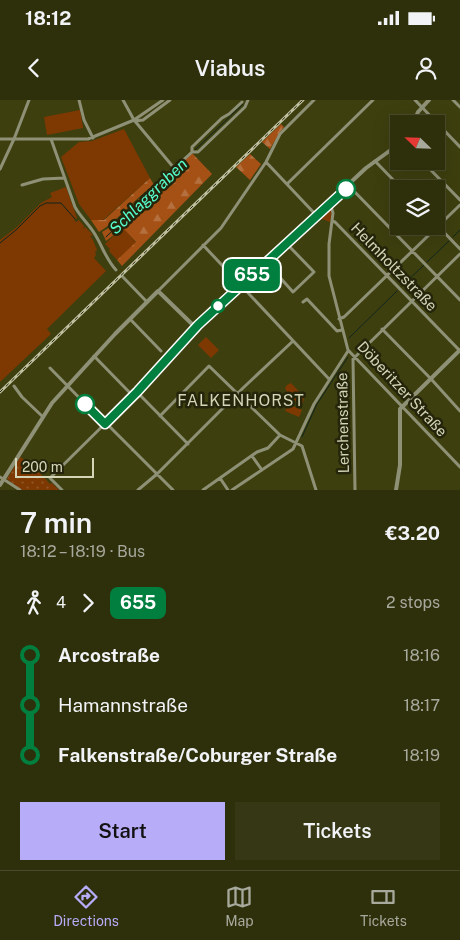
<!DOCTYPE html>
<meta charset="utf-8">
<style>
:root{--surface:#2e2f0b;--page:#363714;--text:#f1f3f6;--muted:#a7a99d;--line:#494a2c;--accent:#b6acf8}
body{margin:0;font-family:"Public Sans",sans-serif;background:var(--page);color:var(--text);height:100vh;display:flex;flex-direction:column;font-size:19px;white-space:nowrap}
*{box-sizing:border-box;margin:0}
p{font-size:16px;color:var(--muted)}
.icon{flex:none;width:28px;height:28px;fill:none;stroke:currentColor;stroke-width:2;stroke-linecap:round;stroke-linejoin:round}
.map{position:relative;height:390px;overflow:hidden}
.side{display:flex;flex-direction:column;background:var(--surface);flex:1}
.side>*{flex:none}
.badge{padding:0 10px;border-radius:8px;font-size:18px;line-height:32px}
.needle{width:32px;rotate:293deg}
.fabs{position:absolute;left:390px;top:15px;display:grid;gap:10px}
.fabs a{display:grid;place-items:center;width:55px;height:55px;border-radius:0px;background:var(--surface);box-shadow:0 5px 20px #0002,0 0 0 1px var(--line);font-size:25px}
.scale{position:absolute;left:15px;bottom:12px;width:79px;box-sizing:border-box;padding-left:5px;border:2px solid #d4d6b7;border-top:0;font-size:14px;line-height:18px;white-space:nowrap;color:#d4d6b7;-webkit-text-stroke:4px #24250b;paint-order:stroke}
.map>.badge{position:absolute;translate:-50% -50%;box-shadow:0 0 0 2px #fff}
.legs{display:flex;align-items:center;gap:8px;height:55px;padding:0 20px;font-size:16px}
.legs p{margin-inline-start:auto}
.headline{display:flex;align-items:center;justify-content:space-between;height:85px;padding:0 20px}
h1{font-size:28px;font-weight:600;line-height:38px}
.primary-button{display:flex;gap:10px;margin-top:auto;padding:10px 20px}
.primary-button a{flex:1;height:58px;border-radius:0px;background:var(--accent);color:#111;font-size:20px;font-weight:600;line-height:58px;text-align:center}
.primary-button a+a{background:var(--page);color:var(--text)}
ul{padding:0 20px;list-style:none}
li{display:flex;align-items:center;gap:18px;height:50px;font-size:19px}
li i{display:grid;place-items:center;width:8px;height:100%;margin:0 6px;background:currentColor}
li i::after{content:'';width:12px;height:12px;margin:-6px;border:4px solid;border-radius:50%;background:var(--surface)}
li p{margin-inline-start:auto}
li:first-child i{background:linear-gradient(#0000 50%,currentColor 0)}
li:last-child i{background:linear-gradient(currentColor 50%,#0000 0)}
.status{display:flex;justify-content:space-between;align-items:center;height:35px;padding:0 25px;background:var(--surface);direction:ltr}
.status svg{height:14px;fill:currentColor}
header{display:flex;justify-content:space-between;align-items:center;height:65px;padding:0 20px;background:var(--surface);font-size:22px;font-weight:600}
.dock{display:flex;justify-content:space-around;align-items:center;height:70px;border-top:1px solid var(--line);background:var(--surface);font-size:14px;color:var(--muted)}
.dock a{display:grid;justify-items:center;gap:2px}
.dock .active{color:var(--accent)}
.map>svg:first-child{display:block}
.green{fill:#7e3902}
.forest{fill:url(#forest-firs)}
.park{fill:url(#park-dots)}
.lines{fill:none;stroke-linecap:round;stroke-linejoin:round}
.stream{stroke:#0f261e;stroke-width:1}
.minor{stroke:#8f9177;stroke-width:3}
.tertiary{stroke:#8f9177;stroke-width:4}
.rail-casing{stroke:#c0c2a1;stroke-width:3}
.rail{stroke:#24250b;stroke-width:1;stroke-dasharray:4;stroke-linecap:butt}
.line-1-casing{stroke:#fff;stroke-width:11}
.line-1{stroke:#007f3e;stroke-width:8}
.stop-1-dot{fill:#fff;stroke:#007f3e;stroke-width:2.5}
.labels{text-anchor:middle;stroke-width:5;stroke-linejoin:round;paint-order:stroke}
.street-label{font-size:15px;fill:#d4d6b7;stroke:#24250b}
.water-label{font-size:16px;font-style:italic;fill:#57ffcf;stroke:#24250b}
.neighbourhood-label{font-size:16px;letter-spacing:1px;fill:#d4d6b7;stroke:#24250b}
</style>
<div class="status"><b>18:12</b><svg viewBox="0 0 49 12"><path d="M0 12V9h3v3zM5 12V6h3v6zM10 12V3h3v9zM15 12V0h3v12zM26 1h20v11H26zM47 4h2v5h-2z"/></svg></div>
<header><svg class="icon" aria-label="back" viewBox="0 0 24 24"><path d="M15 5l-7 7 7 7"/></svg>Viabus<svg class="icon" aria-label="person" viewBox="0 0 24 24"><circle cx="12" cy="8" r="4"/><path d="M4 21q1-7 8-7t8 7"/></svg></header>
<div class="map">
<svg width="460" height="390" viewBox="0 0 460 390">
<defs>
<pattern id="forest-firs" width="22" height="20" patternUnits="userSpaceOnUse" patternTransform="scale(1.25)"><rect width="22" height="20" fill="#a55014"/><path d="M5 1l3.5 6h-7zM16 11l3.5 6h-7z" fill="#b4713f"/></pattern>
<pattern id="park-dots" width="8" height="8" patternUnits="userSpaceOnUse" patternTransform="scale(1.25)"><rect width="8" height="8" fill="#7e3902"/><path d="M2 2h.1M6 6h.1" fill="none" stroke="#8f5525" stroke-width="1.8" stroke-linecap="round"/></pattern>
</defs>
<rect width="100%" height="100%" fill="#3e3f0f"/>
<path class="green" d="M80 10 83 28 47 35 44 17Z
M124 29 150 78 103 120H91L79 104 61 57 79 42 92 41Z
M66 87 77 118 74 120 76 122 79 120 84 126 83 129 85 127 93 135 90 136 93 140 97 150 95 152 96 155 94 158 106 171 47 229 51 234 0 282V140L17 127 41 103 52 97 50 93Z
M328 108 332 111 330 122 317 117Z
M123 127 136 143 117 160 109 151 110 149 105 144Z
M206 237 219 250 211 258 198 245Z
M291 283 304 297 303 303H297L287 292 285 288 287 285Z
M288 304 302 310 299 317 285 311Z"/>
<path class="forest" d="M281 24 284 27 280 32 270 49 262 42Z
M190 53 193 54 212 74 122 166 117 160 136 142 123 128 106 141 102 132 112 126 134 103 156 86Z
M250 54 261 64 250 80 236 67Z
M150 78 154 85C134 99 119 120 99 132L91 120H104Z"/>
<path class="park" d="M20 357 32 365 50 384 52 383 59 390H22L7 379Z"/>
<g class="lines">
<path class="stream" d="M195 50 243 4
M106 137 184 61
M453 137 460 130
M0 143 16 130 40 106 46 103H61L75 119
M427 162 449 141
M402 186 424 165
M349 238 397 191
M302 337 317 304 348 257"/>
<path class="minor" d="M79 0 84 20 93 38
M123 0 134 20 174 68
M415 0 460 47
M453 0 460 7
M135 21 143 20 170 0
M0 39H88L134 20 163 0
M51 39 75 107C81 118 90 125 96 136 103 148 106 159 116 170
M192 52H198L245 7 248 0
M375 61 402 89
M422 61 460 100
M266 62 316 115
M0 69 14 39 29 0
M287 84 373 0
M22 85 43 79 65 78
M155 86 192 52V47L222 18 229 14 242 2
M349 86 460 200
M330 103 333 113 329 144V176L348 250 460 367
M332 121 335 122 460 251
M436 124 460 149
M203 145 329 279
M266 162 293 192 314 172 286 143
M122 176 147 202
M158 191 221 128 266 62 280 34 314 0
M303 202 307 199 337 231 342 230
M130 219 161 251
M339 219 344 217 460 105
M382 229 432 280 460 311
M94 256 133 296
M50 268 105 324
M14 286 22 297 42 316
M137 292 188 344
M160 316 209 266 280 335 302 346 316 390
M106 323 173 390
M252 356 262 370
M0 377 20 390
M220 378 228 390
M62 390 50 378 137 292 195 227
M138 390 157 374 243 288 293 241
M203 390 257 352 268 348 280 335
M232 390 293 349 314 304 348 251
M355 390 353 259 460 154"/>
<path class="tertiary" d="M413 24 418 12 429 0
M0 385 52 303 115 234 158 191 195 227 366 68 399 44
M396 390 400 365V309L460 250"/>
<defs>
<path id="rail" d="M0 292 303 0"/>
</defs>
<use href="#rail" class="rail-casing"/>
<use href="#rail" class="rail"/>
</g>
<g class="lines">
<defs>
<path id="line-1" d="M85 304 105 324 137 292 198 225 346 89"/>
</defs>
<use href="#line-1" class="line-1-casing"/>
<use href="#line-1" class="line-1"/>
</g>
<g class="stop-1-dot">
<circle cx="346" cy="89" r="9"/>
<circle cx="218" cy="206" r="6"/>
<circle cx="85" cy="304" r="9"/>
</g>
<g class="labels">
<g class="street-label">
<text transform="translate(394 167) rotate(46)" y="5">Helmholtzstraße</text>
<text transform="translate(402 289) rotate(47)" y="5">Döberitzer Straße</text>
<text transform="translate(343 323) rotate(-91)" y="5">Lerchenstraße</text>
</g>
<g class="water-label">
<text transform="translate(148 96) rotate(-44)" y="6">Schlaggraben</text>
</g>
<g class="neighbourhood-label">
<text x="241" y="306">FALKENHORST</text>
</g>
</g>
</svg>
<div class="fabs">
<a><svg class="needle" viewBox="-14 -14 28 28"><path d="M0-13l5 13h-10z" fill="#e53935"/><path d="M0 13l5-13h-10z" fill="#a7a99d"/></svg></a>
<a><svg class="icon" aria-label="layers" viewBox="0 0 24 24"><path d="M12 4l9 5-9 5-9-5zM3 14l9 5 9-5"/></svg></a>
</div>
<div class="scale">200 m</div>
<b class="badge" style="left:252px;top:175px;background:#007f3e;color:#fff">655</b>
</div>
<section class="side">
<div class="headline"><div><h1>7 min</h1><p>18:12 – 18:19 · Bus</p></div><b>€3.20</b></div>
<div class="legs"><svg class="icon" aria-label="walk" viewBox="0 0 24 24"><circle cx="13" cy="4" r="2"/><path d="M13 8l-2 6 4 7M11 14l-3 7M7 12l3-4h3l4 4"/></svg>4<svg class="icon" aria-label="forward" viewBox="0 0 24 24"><path d="M9 5l7 7-7 7"/></svg><b class="badge" style="background:#007f3e;color:#fff">655</b><p>2 stops</p></div>
<ul>
<li><i style="color:#007f3e"></i><b>Arcostraße</b><p>18:16</p></li>
<li><i style="color:#007f3e"></i><span>Hamannstraße</span><p>18:17</p></li>
<li><i style="color:#007f3e"></i><b>Falkenstraße/Coburger Straße</b><p>18:19</p></li>
</ul>
<div class="primary-button"><a>Start</a><a>Tickets</a></div>
</section>
<nav class="dock">
<a class="active"><svg class="icon" aria-label="directions" viewBox="0 0 24 24"><path d="M12 3l9 9-9 9-9-9zM9 14v-3h6M13 9l2 2-2 2"/></svg>Directions</a>
<a><svg class="icon" aria-label="map" viewBox="0 0 24 24"><path d="M3 6l6-2 6 2 6-2v14l-6 2-6-2-6 2zM9 4v14M15 6v14"/></svg>Map</a>
<a><svg class="icon" aria-label="tickets" viewBox="0 0 24 24"><path d="M3 7h18v10H3zM15 7v10"/></svg>Tickets</a>
</nav>
